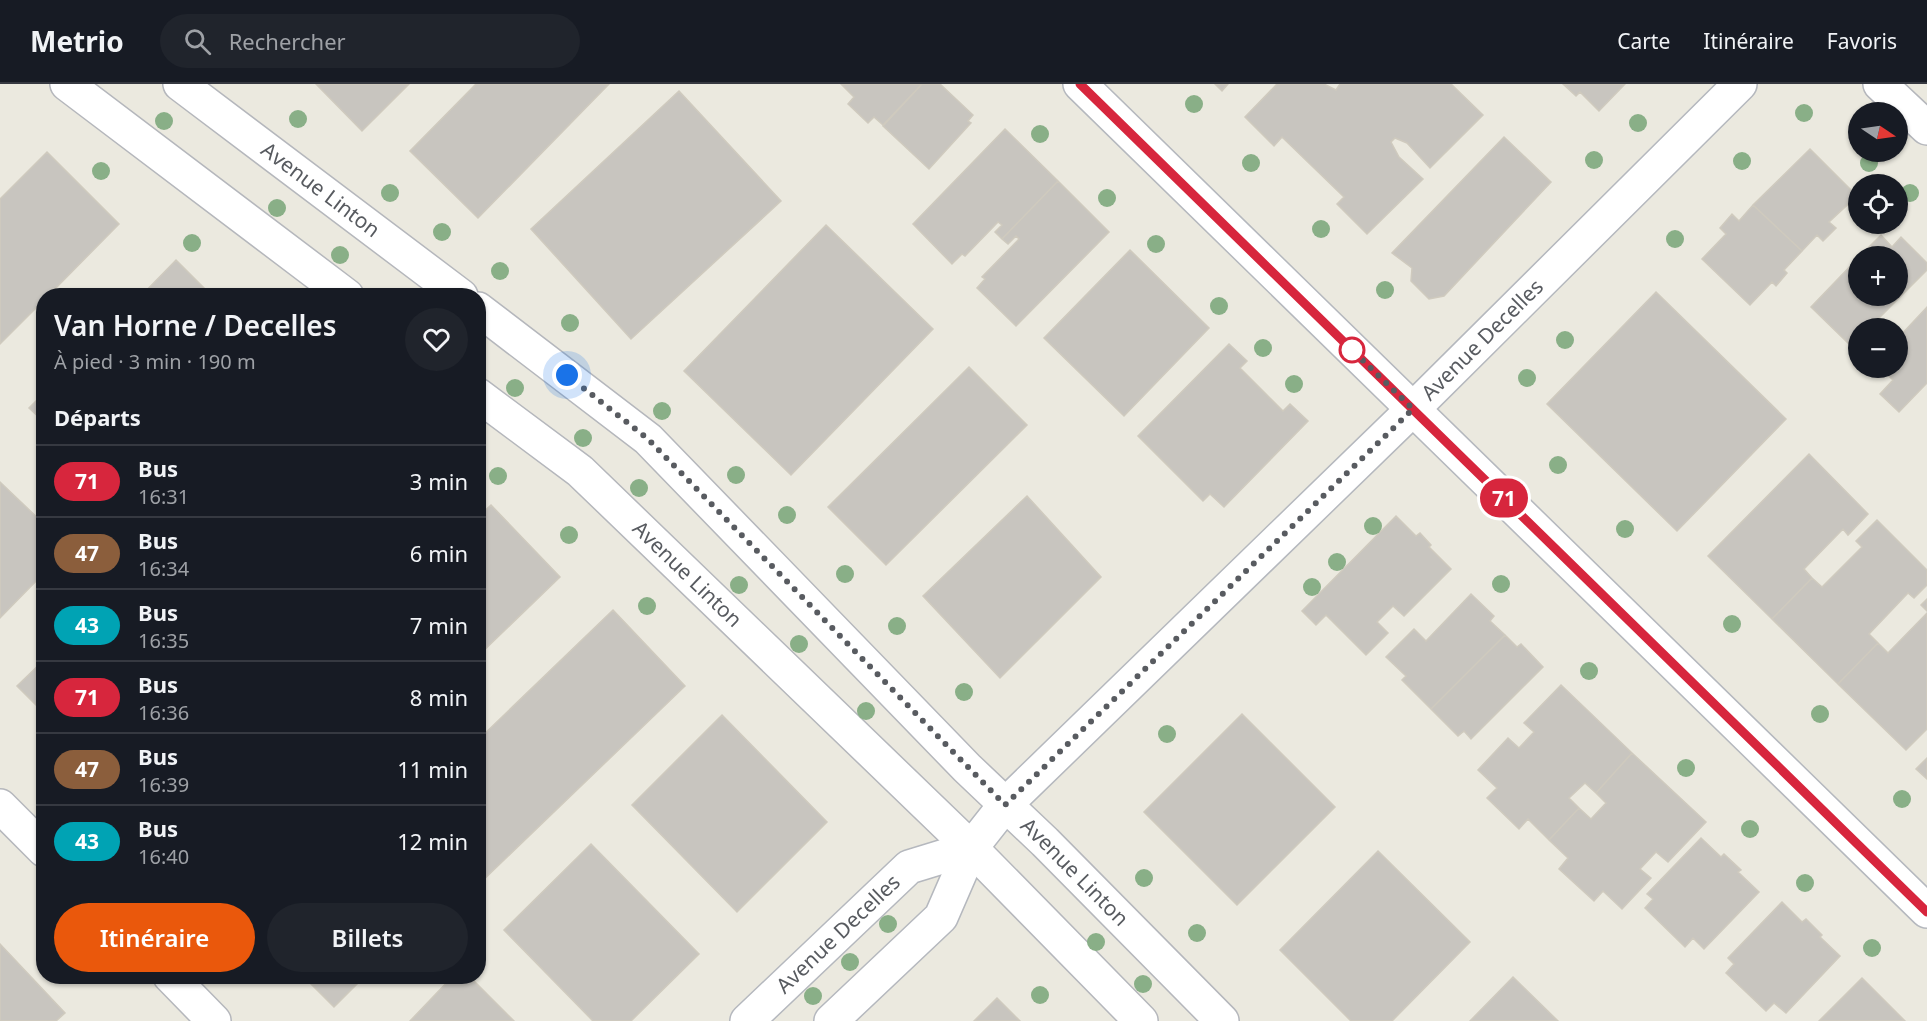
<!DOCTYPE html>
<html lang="fr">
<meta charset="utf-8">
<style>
:root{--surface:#171b24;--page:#20242c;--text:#f1f3f6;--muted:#9ea1a6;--line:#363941;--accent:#ea580c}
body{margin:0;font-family:"Noto Sans",sans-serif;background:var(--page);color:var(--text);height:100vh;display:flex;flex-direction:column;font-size:22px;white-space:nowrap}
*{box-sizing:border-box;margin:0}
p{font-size:20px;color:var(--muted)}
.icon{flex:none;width:33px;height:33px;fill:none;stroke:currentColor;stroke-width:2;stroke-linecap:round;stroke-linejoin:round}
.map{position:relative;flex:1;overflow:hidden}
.sheet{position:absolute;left:36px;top:204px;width:450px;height:696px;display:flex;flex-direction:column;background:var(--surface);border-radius:24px;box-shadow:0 2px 4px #0004}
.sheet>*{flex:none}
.badge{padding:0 12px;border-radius:20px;font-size:21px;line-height:39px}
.needle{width:39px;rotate:103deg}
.buttons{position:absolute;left:1848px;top:18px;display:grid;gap:12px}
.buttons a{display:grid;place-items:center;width:60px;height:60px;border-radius:50%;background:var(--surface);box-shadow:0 2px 4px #0004;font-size:30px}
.you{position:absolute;width:30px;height:30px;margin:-15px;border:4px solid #fff;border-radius:50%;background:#1a73e8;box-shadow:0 0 0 9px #1a73e833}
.map>.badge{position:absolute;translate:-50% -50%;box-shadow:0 0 0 3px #fff}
h2{padding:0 18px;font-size:22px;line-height:54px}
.round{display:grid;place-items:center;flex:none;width:63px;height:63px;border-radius:32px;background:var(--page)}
.summary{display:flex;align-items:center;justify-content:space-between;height:102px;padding:0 18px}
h1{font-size:28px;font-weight:600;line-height:45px}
.primary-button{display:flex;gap:12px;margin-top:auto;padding:12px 18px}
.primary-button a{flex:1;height:69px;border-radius:36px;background:var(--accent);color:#fff;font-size:24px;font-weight:600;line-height:69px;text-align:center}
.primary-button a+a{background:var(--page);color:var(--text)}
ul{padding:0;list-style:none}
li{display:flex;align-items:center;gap:18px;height:72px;padding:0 18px;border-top:2px solid var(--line)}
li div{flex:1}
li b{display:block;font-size:22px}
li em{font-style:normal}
li .badge{min-width:66px;font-weight:700;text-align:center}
header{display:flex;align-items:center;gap:36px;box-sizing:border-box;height:84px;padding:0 30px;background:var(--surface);border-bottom:2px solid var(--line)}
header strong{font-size:28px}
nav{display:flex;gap:33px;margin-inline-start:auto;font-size:21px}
.search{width:420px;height:54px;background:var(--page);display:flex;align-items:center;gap:15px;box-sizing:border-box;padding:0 21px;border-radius:33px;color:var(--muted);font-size:22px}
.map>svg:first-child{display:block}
.building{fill:#c8c5bf;stroke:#cfcabe;stroke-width:1.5}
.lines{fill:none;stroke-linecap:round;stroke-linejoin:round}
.street-casing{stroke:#b5b7bc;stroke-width:36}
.secondary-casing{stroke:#b5b8be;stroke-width:36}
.street{stroke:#fff;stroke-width:33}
.secondary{stroke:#fff;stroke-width:33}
.tree{fill:#89af87}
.line-casing{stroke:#fff;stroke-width:14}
.line{stroke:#d7263d;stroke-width:9}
.walk{stroke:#585b60;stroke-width:6;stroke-dasharray:0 10.8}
.stop-dot{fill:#fff;stroke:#d7263d;stroke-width:3}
.labels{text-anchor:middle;stroke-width:5;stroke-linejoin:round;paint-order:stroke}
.street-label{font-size:21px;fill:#585b60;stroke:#fff}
</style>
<header>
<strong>Metrio</strong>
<div class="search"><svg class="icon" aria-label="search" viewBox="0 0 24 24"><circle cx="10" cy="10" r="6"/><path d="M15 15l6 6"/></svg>Rechercher</div>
<nav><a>Carte</a><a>Itinéraire</a><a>Favoris</a></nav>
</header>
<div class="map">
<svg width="1927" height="937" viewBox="0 0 1927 937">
<rect width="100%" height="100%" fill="#ebe9df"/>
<path class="building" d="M316 0H409L362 47Z
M476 0H609L478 134 410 67Z
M841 0H922L883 41 874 33 868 39 848 20 854 13Z
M922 0H940L973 31 968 37 971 39 929 85 883 42Z
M1215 0H1228L1222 7Z
M1277 0H1324L1336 6 1340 0H1451L1483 31 1430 84 1407 59 1395 54 1391 58 1399 73 1423 95 1367 150 1337 120 1344 113 1282 53 1274 62 1245 33Z
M1563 0H1625L1599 27 1580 8 1576 12Z
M679 7 781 117 631 255 531 145Z
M1005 45 1058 97 1002 155 995 148 1002 141 998 138 965 172 962 170 952 180 913 140Z
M1504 53 1551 98 1444 212 1429 215 1411 197 1412 184 1392 169Z
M1810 65 1857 112 1829 138 1836 144 1823 157 1817 151 1802 167 1753 121Z
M47 68 119 140 48 212H44V216L0 260V115Z
M1058 97 1109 148 1016 242 977 204 985 195 982 193 1019 155 1016 152 1008 160 1002 155Z
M1753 121 1802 167 1784 186 1787 189 1776 202 1772 198 1750 221 1702 175 1726 150 1720 144 1732 130 1739 137Z
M826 141 933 245 791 391 684 287Z
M1881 151 1892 163 1901 153 1927 179V186L1869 244H1858V255L1851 262 1811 223 1858 174V212H1898V172H1860Z
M1130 166 1209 244 1124 332 1044 254Z
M176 176 212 212H141Z
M1656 208 1786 335 1677 447 1547 320Z
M1927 223V299L1899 328 1880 310 1893 296 1880 284H1898V254Z
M1229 260 1247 277 1240 284 1283 327 1290 320 1308 337 1224 423 1210 410 1203 417 1138 352Z
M969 283 1027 341 886 481 828 423Z
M44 309V338L29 324Z
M1809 370 1868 430 1848 451 1843 445 1804 485 1812 494 1772 535 1708 472Z
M0 398 44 440V489L0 534Z
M1027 412 1101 493 1000 594 923 512Z
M491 421 560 493 478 572V433Z
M1396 432 1416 452 1420 449 1431 461 1429 463 1451 485 1404 532 1393 522 1377 538 1388 549 1366 571 1326 531 1316 541 1302 527Z
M1877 436 1927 486V501L1914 514 1908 509 1869 550 1878 559 1838 600 1772 535 1812 494 1822 503 1862 463 1856 457Z
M1471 510 1494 532 1490 537 1505 551 1431 625 1402 596 1406 592 1386 573 1414 545 1426 557Z
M1927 515V527L1921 521Z
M613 526 685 602 478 801V656Z
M1927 529V645L1906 666 1838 600 1878 559 1888 569Z
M1505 551 1517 563 1521 560 1543 583 1471 655 1464 647 1458 652 1431 625Z
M44 576V629L17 602Z
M1561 601 1632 669 1596 709 1585 699 1569 714 1579 724 1549 756 1528 735 1519 745 1487 714 1497 704 1478 686 1508 654 1519 664 1534 648 1524 639Z
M1242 630 1335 723 1237 821 1144 728Z
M722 631 827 738 737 828 632 721Z
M1632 669 1706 738 1668 778 1656 768 1640 785 1651 794 1622 825 1603 807 1594 817 1559 785 1568 774 1549 756 1579 724 1591 735 1606 719 1596 709Z
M1927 674V695L1916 685Z
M1701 754 1721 773 1724 770 1741 786 1738 788 1759 808 1704 865 1693 854 1685 863 1645 824 1653 815 1647 810Z
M591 760 699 870 631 937H593L504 846Z
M1378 767 1470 858 1392 937H1351L1280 866Z
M1782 818 1802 838 1806 835 1822 851 1820 853 1840 872 1786 929 1774 919 1766 927 1726 889 1734 880 1728 874Z
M0 860 65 929 56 937H0Z
M303 892H365L334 923Z
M453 892H469L514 937H410Z
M1513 893 1558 937H1470Z
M1862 894 1905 937H1819Z
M997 914 1020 937H974Z"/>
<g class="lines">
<defs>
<g id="street">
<path d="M67 0 347 212"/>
<path id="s1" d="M180 0 461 212"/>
<path d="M1880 0 1927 44"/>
<path id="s2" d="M478 225 648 355 967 684 1045 758 1222 937"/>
<path id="s3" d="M478 311 580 387 971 764 1141 937"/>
<path d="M0 722 44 766"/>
<path d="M170 892 214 937"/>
</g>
<g id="secondary">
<path d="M1080 0 1927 827"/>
<path id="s4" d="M747 937 909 783 971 764"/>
<path id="s5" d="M831 937 941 833 971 764 1005 721 1413 325 1740 0"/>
</g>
</defs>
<use href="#street" class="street-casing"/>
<use href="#secondary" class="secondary-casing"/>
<use href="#street" class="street"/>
<use href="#secondary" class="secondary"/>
</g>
<g class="tree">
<circle cx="1194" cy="20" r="9"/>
<circle cx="1804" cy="29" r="9"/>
<circle cx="298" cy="35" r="9"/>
<circle cx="164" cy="37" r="9"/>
<circle cx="1638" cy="39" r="9"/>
<circle cx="1040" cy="50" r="9"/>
<circle cx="1594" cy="76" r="9"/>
<circle cx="1742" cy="77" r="9"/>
<circle cx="1251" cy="79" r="9"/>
<circle cx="1869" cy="79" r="9"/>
<circle cx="101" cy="87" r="9"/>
<circle cx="390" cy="109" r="9"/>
<circle cx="1910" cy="109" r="9"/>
<circle cx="1107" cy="114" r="9"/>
<circle cx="277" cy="124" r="9"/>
<circle cx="1321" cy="145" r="9"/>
<circle cx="442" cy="148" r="9"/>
<circle cx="1675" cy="155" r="9"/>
<circle cx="192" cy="159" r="9"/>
<circle cx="1156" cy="160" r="9"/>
<circle cx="340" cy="171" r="9"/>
<circle cx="500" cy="187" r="9"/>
<circle cx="1385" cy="206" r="9"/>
<circle cx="1219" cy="222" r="9"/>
<circle cx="570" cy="239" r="9"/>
<circle cx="1565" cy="256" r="9"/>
<circle cx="1263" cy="264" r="9"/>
<circle cx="1527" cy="294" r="9"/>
<circle cx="1294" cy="300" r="9"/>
<circle cx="515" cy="304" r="9"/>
<circle cx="662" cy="327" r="9"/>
<circle cx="583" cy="354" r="9"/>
<circle cx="1558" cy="381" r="9"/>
<circle cx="736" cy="391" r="9"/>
<circle cx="498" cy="392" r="9"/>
<circle cx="639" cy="404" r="9"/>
<circle cx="787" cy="431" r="9"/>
<circle cx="1373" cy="442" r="9"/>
<circle cx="1625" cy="445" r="9"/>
<circle cx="569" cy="451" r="9"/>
<circle cx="1337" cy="478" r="9"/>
<circle cx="845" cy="490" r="9"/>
<circle cx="1501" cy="500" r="9"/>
<circle cx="739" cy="501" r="9"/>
<circle cx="1312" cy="503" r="9"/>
<circle cx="647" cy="522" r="9"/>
<circle cx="1732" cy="540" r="9"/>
<circle cx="897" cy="542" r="9"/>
<circle cx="799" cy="560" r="9"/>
<circle cx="1589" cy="587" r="9"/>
<circle cx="964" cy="608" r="9"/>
<circle cx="866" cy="627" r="9"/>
<circle cx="1820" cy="630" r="9"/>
<circle cx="1167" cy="650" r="9"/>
<circle cx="1686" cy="684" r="9"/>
<circle cx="1902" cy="715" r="9"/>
<circle cx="1750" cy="745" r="9"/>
<circle cx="1144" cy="794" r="9"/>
<circle cx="1805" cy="799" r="9"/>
<circle cx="888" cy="840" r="9"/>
<circle cx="1197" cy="849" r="9"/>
<circle cx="1096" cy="858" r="9"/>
<circle cx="1872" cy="864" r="9"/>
<circle cx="850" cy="878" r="9"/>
<circle cx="1143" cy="900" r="9"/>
<circle cx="1040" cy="911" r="9"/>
<circle cx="813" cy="912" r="9"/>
</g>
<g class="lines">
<defs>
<path id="line" d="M1080 0 1927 828"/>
</defs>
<use href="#line" class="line-casing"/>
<use href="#line" class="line"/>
<path class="walk" d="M567 291 648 355 1005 721 1413 325 1352 266"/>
</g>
<circle class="stop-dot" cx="1352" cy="266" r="12"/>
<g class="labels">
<g class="street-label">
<text dy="7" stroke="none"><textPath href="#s1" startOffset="176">Avenue Linton</textPath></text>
<text dy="7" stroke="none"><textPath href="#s5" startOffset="948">Avenue Decelles</textPath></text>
<text dy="7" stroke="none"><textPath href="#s3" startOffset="276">Avenue Linton</textPath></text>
<text dy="7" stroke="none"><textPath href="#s2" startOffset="822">Avenue Linton</textPath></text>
<text dy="7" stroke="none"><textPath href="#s4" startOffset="126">Avenue Decelles</textPath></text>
</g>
</g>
</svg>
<div class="buttons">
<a><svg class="needle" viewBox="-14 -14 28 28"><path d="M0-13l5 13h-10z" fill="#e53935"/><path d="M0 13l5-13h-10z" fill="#9ea1a6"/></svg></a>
<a><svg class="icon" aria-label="locate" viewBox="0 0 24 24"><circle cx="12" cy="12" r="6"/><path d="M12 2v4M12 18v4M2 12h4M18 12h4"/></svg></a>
<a>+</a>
<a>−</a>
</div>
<div class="you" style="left:567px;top:291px"></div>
<b class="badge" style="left:1504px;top:414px;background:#d7263d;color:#fff">71</b>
<section class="sheet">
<div class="summary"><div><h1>Van Horne / Decelles</h1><p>À pied · 3 min · 190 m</p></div><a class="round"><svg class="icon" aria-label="heart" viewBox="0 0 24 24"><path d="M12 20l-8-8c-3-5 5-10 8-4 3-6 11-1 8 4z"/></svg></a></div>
<h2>Départs</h2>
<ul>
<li><span class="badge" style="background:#d7263d;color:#fff">71</span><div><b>Bus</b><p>16:31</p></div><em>3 min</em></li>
<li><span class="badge" style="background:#8b5e3c;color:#fff">47</span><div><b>Bus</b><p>16:34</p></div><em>6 min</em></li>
<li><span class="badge" style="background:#00a3b4;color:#fff">43</span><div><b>Bus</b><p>16:35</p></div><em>7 min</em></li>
<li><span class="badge" style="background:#d7263d;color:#fff">71</span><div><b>Bus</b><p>16:36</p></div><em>8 min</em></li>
<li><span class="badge" style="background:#8b5e3c;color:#fff">47</span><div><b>Bus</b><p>16:39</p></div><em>11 min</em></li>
<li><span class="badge" style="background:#00a3b4;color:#fff">43</span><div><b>Bus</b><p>16:40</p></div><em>12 min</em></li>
</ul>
<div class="primary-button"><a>Itinéraire</a><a>Billets</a></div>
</section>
</div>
